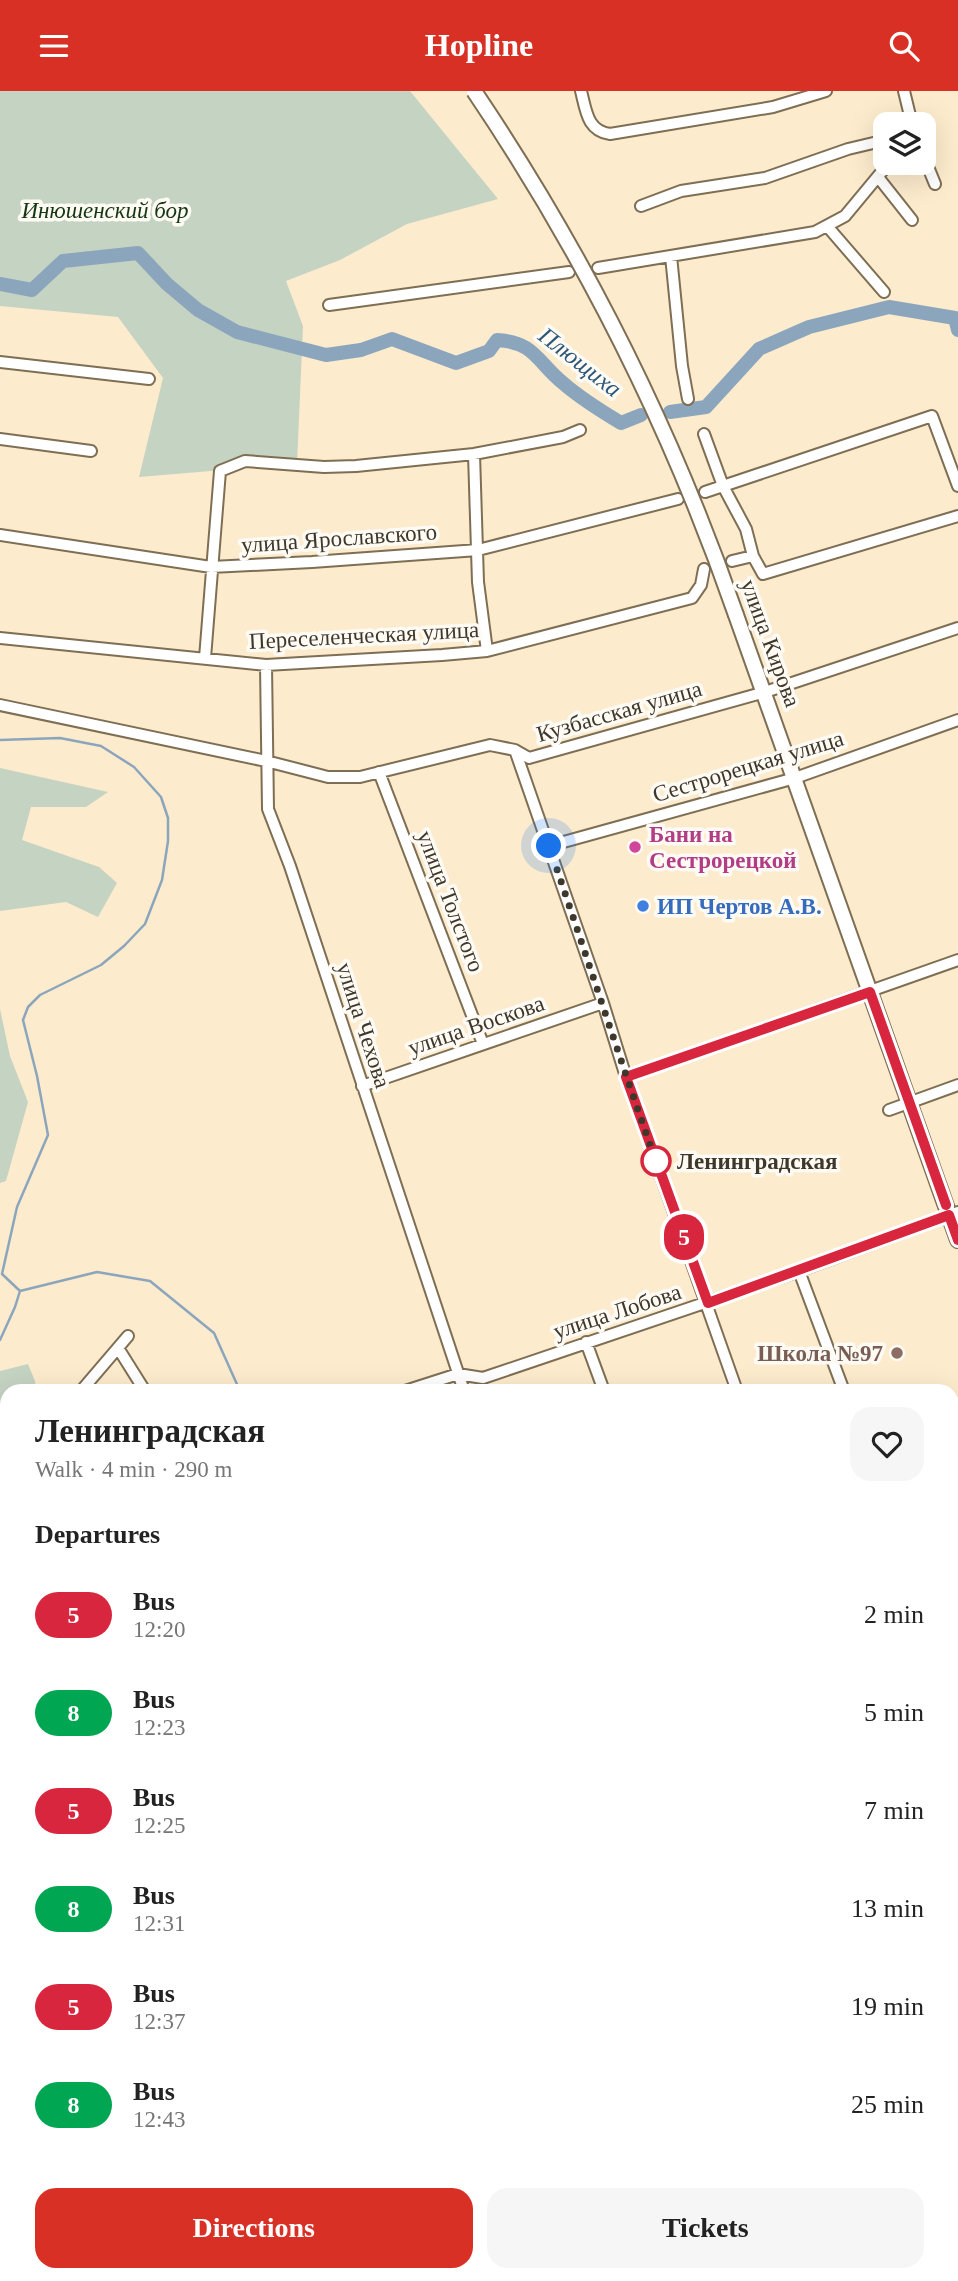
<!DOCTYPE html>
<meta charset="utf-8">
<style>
:root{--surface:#fff;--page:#f6f6f6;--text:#222;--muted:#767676;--accent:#d93025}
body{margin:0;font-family:Georgia,serif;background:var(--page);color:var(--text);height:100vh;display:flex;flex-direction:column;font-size:26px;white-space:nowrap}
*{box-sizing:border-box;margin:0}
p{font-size:23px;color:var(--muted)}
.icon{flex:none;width:38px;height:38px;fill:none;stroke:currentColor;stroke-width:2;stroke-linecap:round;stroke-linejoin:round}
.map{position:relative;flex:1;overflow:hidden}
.sheet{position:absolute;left:0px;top:1293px;width:959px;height:898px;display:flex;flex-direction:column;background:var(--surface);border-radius:21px 21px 0 0;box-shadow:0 7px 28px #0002}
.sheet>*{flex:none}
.badge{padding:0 14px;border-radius:23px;font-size:24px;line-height:46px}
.fabs{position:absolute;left:873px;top:21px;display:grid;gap:14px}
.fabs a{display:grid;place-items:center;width:63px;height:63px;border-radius:14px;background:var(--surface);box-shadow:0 7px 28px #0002;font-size:35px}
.you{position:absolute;width:35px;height:35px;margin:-18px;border:5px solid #fff;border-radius:50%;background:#1a73e8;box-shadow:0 0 0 10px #1a73e833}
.map>.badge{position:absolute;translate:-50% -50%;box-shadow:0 0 0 4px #fff}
h2{padding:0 35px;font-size:26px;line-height:63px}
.round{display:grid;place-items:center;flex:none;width:74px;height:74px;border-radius:21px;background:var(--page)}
.headline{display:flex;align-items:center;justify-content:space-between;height:119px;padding:0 35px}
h1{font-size:33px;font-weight:700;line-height:52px}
.primary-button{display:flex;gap:14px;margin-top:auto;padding:14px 35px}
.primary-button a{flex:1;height:80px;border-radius:21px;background:var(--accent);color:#fff;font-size:28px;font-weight:700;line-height:80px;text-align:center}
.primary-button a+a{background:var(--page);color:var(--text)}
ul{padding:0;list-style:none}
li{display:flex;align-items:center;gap:21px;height:98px;padding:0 35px}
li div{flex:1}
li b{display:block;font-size:26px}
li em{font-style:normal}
li .badge{min-width:77px;font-weight:700;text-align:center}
header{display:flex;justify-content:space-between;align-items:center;height:91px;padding:0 35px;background:var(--accent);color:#fff;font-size:32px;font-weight:700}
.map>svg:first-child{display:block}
.green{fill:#c5d3c3}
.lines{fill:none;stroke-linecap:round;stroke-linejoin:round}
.stream{stroke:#8ba6bc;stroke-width:2.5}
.river{stroke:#8ba6bc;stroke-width:14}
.minor-casing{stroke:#7e6e53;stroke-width:14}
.major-casing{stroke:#7e6e53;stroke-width:18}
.minor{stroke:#fff;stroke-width:10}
.major{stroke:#fff;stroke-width:14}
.major-bridge-casing{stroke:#7e6e53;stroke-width:18;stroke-linecap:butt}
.major-bridge{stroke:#fff;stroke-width:14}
.line-casing{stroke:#fff;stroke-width:16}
.line{stroke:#d7263d;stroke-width:10}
.walk{stroke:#3e372b;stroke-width:7;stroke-dasharray:0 12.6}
.hotel-dot{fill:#d1479c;stroke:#fefaf4;stroke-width:2.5}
.shop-dot{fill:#3f7fe0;stroke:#fefaf4;stroke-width:2.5}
.stop-dot{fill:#fff;stroke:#d7263d;stroke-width:3.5}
.education-dot{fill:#8d6e63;stroke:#fefaf4;stroke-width:2.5}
.labels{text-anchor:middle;stroke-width:7;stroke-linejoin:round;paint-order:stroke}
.park-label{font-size:23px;font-style:italic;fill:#153813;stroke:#fefaf4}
.street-label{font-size:23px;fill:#3e372b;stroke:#fefaf4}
.hotel-label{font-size:23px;font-weight:bold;fill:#b23c85;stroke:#fefaf4;text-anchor:start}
.shop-label{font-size:23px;font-weight:bold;fill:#366cbe;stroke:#fefaf4;text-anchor:start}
.stop-label{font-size:23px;font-weight:bold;fill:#3e372b;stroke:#fefaf4;text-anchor:start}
.education-label{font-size:23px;font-weight:bold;fill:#785e54;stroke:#fefaf4;text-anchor:end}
.water-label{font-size:24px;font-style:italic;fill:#2c587a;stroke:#fefaf4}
</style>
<header><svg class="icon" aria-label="menu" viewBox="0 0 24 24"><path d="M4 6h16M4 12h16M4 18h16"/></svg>Hopline<svg class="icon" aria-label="search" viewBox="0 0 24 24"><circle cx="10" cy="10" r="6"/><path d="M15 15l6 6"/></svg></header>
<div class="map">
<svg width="958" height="2190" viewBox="0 0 958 2190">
<rect width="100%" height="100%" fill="#fdebcd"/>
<path class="green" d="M0 0H410L498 108 407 133 340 169 286 190 303 235 297 373 139 386 163 287 118 226 0 215Z
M0 677 108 701 86 716H31L22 749 99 776 117 792 98 826 66 811 0 820Z
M0 918 10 965 28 1011 6 1090 0 1092Z
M28 1273 35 1290 36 1300H7V1331H0V1280Z
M0 1946H7V2111L0 2109Z"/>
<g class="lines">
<path class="stream" d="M0 649 60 647 101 655 134 676 161 706 168 727V750L162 789 145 833 124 855 101 874 40 904 28 916 23 929 37 985 48 1044 17 1116 2 1183 20 1200 15 1216 0 1249
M20 1200 97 1181 150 1190 214 1242 240 1300"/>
<path class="river" d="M0 193 32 199 63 170 138 162 167 193 198 219 237 241 326 264 361 259 392 248 456 272 489 260 497 249C535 251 537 271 563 292 580 307 601 320 621 332L641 324
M670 321 706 316 759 258 809 236 889 216 955 227 958 239"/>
<defs>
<path id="minor" d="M581 0C586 19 587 40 610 43L773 16 826 0
M904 0 912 33
M924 66 935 93
M878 86 912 129
M641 115 681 100 765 87 848 58 886 49
M827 135 884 201
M671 165 682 275 688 308
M598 177 815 141 845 125 889 72
M329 214 569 181
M0 271 149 288
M704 343 723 395 746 438 753 465
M0 348 91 360
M474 363 478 491 487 560
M705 401 932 325 958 395
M0 444 211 476 312 471 478 459 678 408
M732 470 753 465 763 483 958 425
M0 547 266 574 442 564 487 560 692 507 701 494 704 478
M205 567 220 380 245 370 324 376 356 375 474 363 563 346 580 339
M266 574 268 718 290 775 464 1300
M0 614 266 670 328 686H360L490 654 515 659 529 667 765 601 958 537
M515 659 603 912 626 986 737 1300
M379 681 483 953
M549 755 795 687 958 629
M626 986 958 869
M362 995 603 912
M889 1019 958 994
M799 1180 844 1300
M586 1251 604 1300
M118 1257 145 1300
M81 1300 128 1245
M405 1300 458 1283 483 1287 799 1180 958 1121
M0 1369 7 1365
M0 1384 7 1394
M0 1535 7 1546
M0 1628 7 1635
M0 1741 7 1739
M952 1749 958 1748
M0 1828 7 1825
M0 1837 7 1854
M952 1915 958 1932
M952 2075 958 2073
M50 2184 52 2190
M132 2184 133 2190
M270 2184 271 2190
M507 2184 509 2190
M640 2184 642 2190
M764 2184 765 2190
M896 2184 898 2190
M592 2190 611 2184"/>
<path id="major" d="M736 524 958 1149"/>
</defs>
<use href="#minor" class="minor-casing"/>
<use href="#major" class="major-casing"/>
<use href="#minor" class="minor"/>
<use href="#major" class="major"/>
<defs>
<path id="major-bridge" d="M474 0C584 163 672 339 736 524"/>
</defs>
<use href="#major-bridge" class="major-bridge-casing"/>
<use href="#major-bridge" class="major-bridge"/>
</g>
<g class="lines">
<defs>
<path id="line" d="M946 1114 870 901 626 986 708 1212 949 1124 958 1149"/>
</defs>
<use href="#line" class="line-casing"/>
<use href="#line" class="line"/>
<path class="walk" d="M549 755C586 863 621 972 659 1079L656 1070"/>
</g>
<circle class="hotel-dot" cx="635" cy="756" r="7"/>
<circle class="shop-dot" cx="643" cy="815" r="7"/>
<circle class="stop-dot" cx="656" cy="1070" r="14"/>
<circle class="education-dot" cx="897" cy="1262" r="7"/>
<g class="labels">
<g class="park-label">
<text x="105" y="127">Инюшенский бор</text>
</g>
<g class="street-label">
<text transform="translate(339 447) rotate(-4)" y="8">улица Ярославского</text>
<text transform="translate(364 544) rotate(-3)" y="8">Переселенческая улица</text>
<text transform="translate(771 552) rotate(70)" y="8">улица Кирова</text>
<text transform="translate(619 620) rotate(-16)" y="8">Кузбасская улица</text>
<text transform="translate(748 675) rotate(-17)" y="8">Сестрорецкая улица</text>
<text transform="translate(451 810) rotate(69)" y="8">улица Толстого</text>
<text transform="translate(364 934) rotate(72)" y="8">улица Чехова</text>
<text transform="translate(476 934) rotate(-19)" y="8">улица Воскова</text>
<text transform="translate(617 1220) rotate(-18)" y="8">улица Лобова</text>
</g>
<g class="hotel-label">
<text x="649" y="751">Бани на<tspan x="649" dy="26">Сестрорецкой</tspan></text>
</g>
<g class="shop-label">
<text x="657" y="823">ИП Чертов А.В.</text>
</g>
<g class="stop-label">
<text x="677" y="1078">Ленинградская</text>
</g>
<g class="education-label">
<text x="883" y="1270">Школа №97</text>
</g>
<g class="water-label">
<text transform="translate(580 271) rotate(38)" y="8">Плющиха</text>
</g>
</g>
</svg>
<div class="fabs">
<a><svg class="icon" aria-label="layers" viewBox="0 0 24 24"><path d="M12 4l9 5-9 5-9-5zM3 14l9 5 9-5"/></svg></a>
</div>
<div class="you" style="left:549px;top:755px"></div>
<b class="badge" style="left:684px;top:1146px;background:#d7263d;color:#fff">5</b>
<section class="sheet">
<div class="headline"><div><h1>Ленинградская</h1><p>Walk · 4 min · 290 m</p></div><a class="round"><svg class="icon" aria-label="heart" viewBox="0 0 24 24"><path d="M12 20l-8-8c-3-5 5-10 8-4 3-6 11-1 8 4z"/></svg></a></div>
<h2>Departures</h2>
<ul>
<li><span class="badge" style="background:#d7263d;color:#fff">5</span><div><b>Bus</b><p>12:20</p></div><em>2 min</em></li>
<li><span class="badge" style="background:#00a651;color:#fff">8</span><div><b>Bus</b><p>12:23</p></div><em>5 min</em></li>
<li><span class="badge" style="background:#d7263d;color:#fff">5</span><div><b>Bus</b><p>12:25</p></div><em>7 min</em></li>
<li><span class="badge" style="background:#00a651;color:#fff">8</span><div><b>Bus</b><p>12:31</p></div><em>13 min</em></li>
<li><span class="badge" style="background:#d7263d;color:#fff">5</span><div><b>Bus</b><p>12:37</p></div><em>19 min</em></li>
<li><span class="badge" style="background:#00a651;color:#fff">8</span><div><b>Bus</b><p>12:43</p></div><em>25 min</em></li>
</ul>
<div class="primary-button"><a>Directions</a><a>Tickets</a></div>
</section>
</div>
